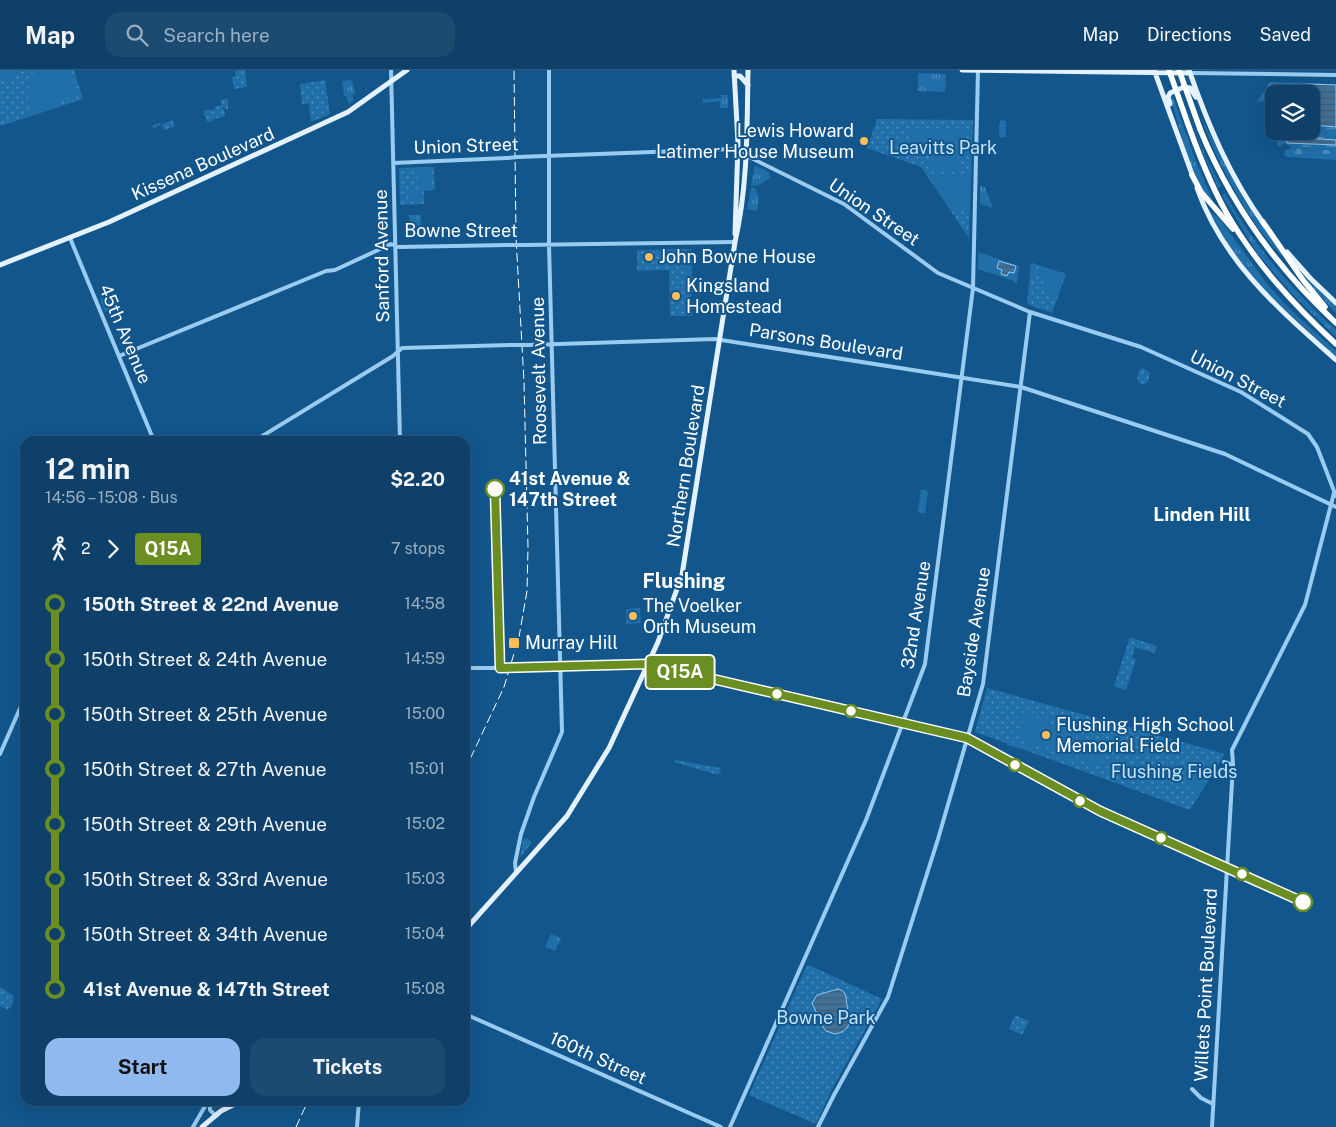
<!DOCTYPE html>
<meta charset="utf-8">
<style>
:root{--surface:#0e4069;--page:#1c4b71;--text:#f1f3f6;--muted:#9bafc0;--line:#2e597d;--accent:#90b9f0}
body{margin:0;font-family:"Public Sans",sans-serif;background:var(--page);color:var(--text);height:100vh;display:flex;flex-direction:column;font-size:19px;white-space:nowrap}
*{box-sizing:border-box;margin:0}
p{font-size:16px;color:var(--muted)}
.icon{flex:none;width:28px;height:28px;fill:none;stroke:currentColor;stroke-width:2;stroke-linecap:round;stroke-linejoin:round}
.map{position:relative;flex:1;overflow:hidden}
.panel{position:absolute;left:20px;top:366px;width:450px;height:670px;display:flex;flex-direction:column;background:var(--surface);border-radius:15px;box-shadow:0 5px 20px #0002,0 0 0 1px var(--line)}
.panel>*{flex:none}
.badge{padding:0 10px;border-radius:4px;font-size:18px;line-height:32px}
.tools{position:absolute;left:1265px;top:15px;display:grid;gap:10px}
.tools a{display:grid;place-items:center;width:55px;height:55px;border-radius:10px;background:var(--surface);box-shadow:0 5px 20px #0002,0 0 0 1px var(--line);font-size:25px}
.map>.badge{position:absolute;translate:-50% -50%;box-shadow:0 0 0 2px #fff}
.legs{display:flex;align-items:center;gap:8px;height:55px;padding:0 25px;font-size:16px}
.legs p{margin-inline-start:auto}
.overview{display:flex;align-items:center;justify-content:space-between;height:85px;padding:0 25px}
h1{font-size:28px;font-weight:700;line-height:38px}
.action{display:flex;gap:10px;margin-top:auto;padding:10px 25px}
.action a{flex:1;height:58px;border-radius:15px;background:var(--accent);color:#111;font-size:20px;font-weight:700;line-height:58px;text-align:center}
.action a+a{background:var(--page);color:var(--text)}
ul{padding:0 25px;list-style:none}
li{display:flex;align-items:center;gap:18px;height:55px;font-size:19px}
li i{display:grid;place-items:center;width:8px;height:100%;margin:0 6px;background:currentColor}
li i::after{content:'';width:12px;height:12px;margin:-6px;border:4px solid;border-radius:50%;background:var(--surface)}
li p{margin-inline-start:auto}
li:first-child i{background:linear-gradient(#0000 50%,currentColor 0)}
li:last-child i{background:linear-gradient(currentColor 50%,#0000 0)}
header{display:flex;align-items:center;gap:30px;box-sizing:border-box;height:70px;padding:0 25px;background:var(--surface);border-bottom:1px solid var(--line)}
header strong{font-size:24px}
nav{display:flex;gap:28px;margin-inline-start:auto;font-size:18px}
.search{width:350px;height:45px;background:var(--page);display:flex;align-items:center;gap:12px;box-sizing:border-box;padding:0 18px;border-radius:15px;color:var(--muted);font-size:19px}
.map>svg:first-child{display:block}
.grass{fill:url(#grass-tufts)}
.forest{fill:url(#forest-firs)}
.wetland{fill:url(#wetland-marsh)}
.park{fill:url(#park-dots)}
.garden{fill:#216fa9;fill-rule:evenodd}
.water{fill:url(#water-rules);stroke:#8cc9f4}
.lines{fill:none;stroke-linecap:round;stroke-linejoin:round}
.minor{stroke:#9accf1;stroke-width:4}
.major{stroke:#e4f2ff;stroke-width:5}
.highway{stroke:#fff;stroke-width:5.5}
.rail{stroke:#fff;stroke-width:1;stroke-dasharray:9 4;stroke-linecap:butt}
.minor-bridge{stroke:#9accf1;stroke-width:4}
.highway-bridge{stroke:#fff;stroke-width:5.5}
.line-1-casing{stroke:#fff;stroke-width:11}
.line-1{stroke:#6b8e23;stroke-width:8}
.poi-dot{fill:#ffbc5a;stroke:#12568c;stroke-width:2}
.stop-1-dot{fill:#fff;stroke:#6b8e23;stroke-width:2.5}
.labels{text-anchor:middle;stroke-width:4;stroke-linejoin:round;paint-order:stroke}
.poi-label{font-size:18px;fill:#fff;stroke:#12568c;text-anchor:start}
.street-label{font-size:18px;fill:#fff;stroke:#12568c}
.park-label{font-size:18px;fill:#c1e3fc;stroke:#12568c}
.stop-label{font-size:18px;font-weight:bold;fill:#fff;stroke:#12568c;text-anchor:start}
.neighbourhood-label{font-size:19px;font-weight:bold;fill:#fff;stroke:#12568c}
.quarter-label{font-size:20px;font-weight:bold;fill:#fff;stroke:#12568c}
</style>
<header>
<strong>Map</strong>
<div class="search"><svg class="icon" aria-label="search" viewBox="0 0 24 24"><circle cx="10" cy="10" r="6"/><path d="M15 15l6 6"/></svg>Search here</div>
<nav><a>Map</a><a>Directions</a><a>Saved</a></nav>
</header>
<div class="map">
<svg width="1336" height="1057" viewBox="0 0 1336 1057">
<defs>
<pattern id="grass-tufts" width="24" height="20" patternUnits="userSpaceOnUse" patternTransform="scale(1.25)"><rect width="24" height="20" fill="#216fa9"/><path d="M3 7l-1-3M5 7V3M7 7l1-3M15 17l-1-3M17 17v-4M19 17l1-3" fill="none" stroke="#4d8cba"/></pattern>
<pattern id="forest-firs" width="22" height="20" patternUnits="userSpaceOnUse" patternTransform="scale(1.25)"><rect width="22" height="20" fill="#216fa9"/><path d="M5 1l3.5 6h-7zM16 11l3.5 6h-7z" fill="#4d8cba"/></pattern>
<pattern id="wetland-marsh" width="20" height="14" patternUnits="userSpaceOnUse" patternTransform="scale(1.25)"><rect width="20" height="14" fill="#216fa9"/><path d="M1 5h8M5 5V1M11 12h8M15 12V8" fill="none" stroke="#4d8cba"/></pattern>
<pattern id="park-dots" width="8" height="8" patternUnits="userSpaceOnUse" patternTransform="scale(1.25)"><rect width="8" height="8" fill="#216fa9"/><path d="M2 2h.1M6 6h.1" fill="none" stroke="#4d8cba" stroke-width="1.8" stroke-linecap="round"/></pattern>
<pattern id="water-rules" width="6" height="5" patternUnits="userSpaceOnUse" patternTransform="scale(1.25)"><rect width="6" height="5" fill="#407199"/><path d="M0 2.5h6" fill="none" stroke="#475b6b"/></pattern>
</defs>
<rect width="100%" height="100%" fill="#12568c"/>
<path class="grass" d="M918 3 946 4 945 22 918 21Z
M349 10H352L355 24 352 25 354 30 349 34 346 26H344L342 11Z
M1172 24 1195 89 1212 129 1210 130C1188 104 1182 63 1171 31Z
M721 25H728V38H720V31L702 33 704 27V29L721 28Z
M1187 39 1206 87 1221 116 1218 118 1204 85Z
M1201 48 1244 130 1281 182V185C1248 152 1217 91 1201 48Z
M1000 50 1006 51V67H999Z
M1275 61H1283L1285 73 1278 77Z
M755 95 769 102 770 108C764 112 758 117 751 116Z
M980 116 985 117 993 138 980 134Z
M751 118H755L759 127 757 141 747 139Z
M1225 123C1253 175 1293 221 1336 260V267L1292 224 1257 183 1222 125Z
M1210 142 1220 149 1267 214 1290 239 1336 281V287L1259 215 1230 178Z
M1309 211 1336 237V243L1311 217Z
M921 420 928 421 925 443 918 442Z
M551 864 561 868 555 881 545 877Z"/>
<path class="forest" d="M1292 78 1336 80V90L1287 87 1284 85 1285 80Z"/>
<path class="wetland" d="M1270 12 1336 14V15L1308 14 1278 21 1273 19 1271 21V28L1274 30 1257 32Z
M1311 55 1336 57V70L1291 67V61H1311Z
M1283 61H1286L1287 73 1291 71 1292 73 1336 75V80L1292 78 1285 73Z"/>
<path class="park" d="M0 0H74L83 29 0 56Z
M240 0H245L247 17 234 19 232 7 236 6 235 1Z
M325 10 330 44 311 52 309 34H302L300 14Z
M228 29V39L227 40 222 36 225 43V46L214 49 210 52 206 51V47L203 45 205 40H215V37L222 35 220 30Z
M876 49 973 50 969 168 921 97 867 78 876 53Z
M172 50 175 56 164 60 162 55 157 56 154 59 152 56 157 54 160 53 161 55Z
M434 97 435 120 424 121V134L400 135 399 98Z
M409 145H421V156H410Z
M691 179 692 207H695L696 222H691L692 246H670L669 200 637 201V180Z
M1031 193 1066 204 1052 243 1027 234Z
M113 223 119 237 105 242 100 229Z
M1143 298 1150 303 1148 312 1144 314 1139 313 1137 309 1140 299Z
M1130 567 1157 576 1155 583 1135 577 1132 588 1136 589 1126 620 1114 616Z
M987 618 1225 684 1190 740 975 662Z
M675 690 720 698 721 700 718 705 674 692Z
M525 768 531 771V774L520 787 523 770Z
M809 895 882 929 831 1021 816 1054 749 1025 806 897Z
M0 917 14 926 11 938 9 937 8 940 0 936Z
M1015 945 1029 951 1022 965 1009 959Z"/>
<path class="garden" d="M0 0H16L9 9 0 5Z
M34 0H69L77 24 59 31 60 35 32 45C26 29 26 15 34 0Z
M910 60 964 61V86L958 87V102L929 101V86H909Z
M417 97H429L430 119H418Z
M957 104H969L970 107V140C948 141 940 124 930 108L931 105H956Z
M422 121 423 131 410 132 411 122Z
M669 179H691L692 207H687L686 193 669 194Z
M978 182 1019 196 1017 214 1014 213V211L978 199Z
M1031 193 1036 194V202L1041 203V197L1062 204 1064 207 1056 228 1044 216 1042 203 1041 206H1030Z
M640 538 641 553 626 554V539Z
M1026 641 1070 651C1086 659 1080 679 1069 687L1075 689 1074 692 1007 675 1008 672 1015 673C1010 661 1013 646 1026 641ZM1027 643 1074 655C1081 665 1078 675 1071 683L1061 686 1019 674C1011 663 1015 648 1027 643Z
M1028 645 1046 651V653L1074 660 1068 683 1018 669 1024 647Z
M1161 667 1178 671V674L1187 676 1186 683 1176 680 1175 683 1157 679Z
M1079 680 1107 686 1104 696 1077 690Z
M1195 699 1209 707 1200 722C1187 719 1184 707 1195 699Z"/>
<path class="water" d="M1308 14 1336 15V57L1311 55V24H1274V29L1271 28V21L1273 19 1278 21Z
M1286 61H1291V67L1336 70V75L1287 73Z
M999 191 1016 196 1014 203 1009 202 1007 206 1001 204 1002 200 997 198Z
M838 919C848 922 845 927 847 935 849 949 854 960 835 964L826 961 823 957 812 933 817 925Z"/>
<g class="lines">
<path class="minor" d="M391 0 400 371
M1190 3 1336 5
M518 87 733 79 844 134 938 203 1030 242 1141 277 1241 322 1308 364 1317 377 1336 426
M393 93 507 88
M70 168 154 371
M522 175 735 172
M528 275 715 269 1021 317 1225 384 1336 437
M119 286 326 201 335 200 391 174 399 177 508 175
M254 371 393 286 402 278 512 275
M520 597 647 594 967 669 1100 741 1227 798
M465 598H500
M0 684 25 627
M1224 692 1233 695
M516 802 515 793 521 764 534 727 562 662 549 175V0
M465 944 721 1057
M1192 1019 1201 1028 1213 1034
M210 1031V1040L216 1046
M193 1057 208 1031
M357 1057 359 1031
M730 1057 866 750 925 594 973 218 978 0
M818 1057 834 1025 888 927 938 769 983 614 1030 242
M1212 1057 1233 695 1232 680 1305 535 1334 423"/>
<path class="major" d="M734 0 738 73 735 164
M962 0 1190 3
M1154 0 1193 107
M1189 0C1208 55 1230 107 1264 154
M734 6H740L748 15
M1170 34 1168 27 1170 23 1184 17 1190 18 1196 27
M1197 118C1223 192 1279 239 1336 290
M1287 182 1310 208 1336 233
M0 195 109 152 348 42 407 0
M465 860 567 746 609 678 658 572 682 505 735 172C748 115 747 58 748 0
M202 1057 221 1041 241 1031"/>
<path class="highway" d="M1183 40C1195 75 1208 110 1226 142 1255 193 1294 235 1336 274
M1200 59C1230 133 1277 198 1336 253
M1192 105 1201 122 1233 159
M1263 152 1303 210 1325 237"/>
<path class="rail" d="M465 700 504 617 519 567 527 521 528 477 524 312 516 167 514 0
M296 1057 308 1031"/>
<path class="minor-bridge" d="M507 88 518 87
M508 175H522
M512 275H528
M500 598 520 597"/>
<path class="highway-bridge" d="M1169 0 1183 40
M1179 0 1200 59"/>
</g>
<g class="lines">
<defs>
<path id="line-1" d="M495 419 500 598 648 594 967 668 1100 741 1303 832"/>
</defs>
<use href="#line-1" class="line-1-casing"/>
<use href="#line-1" class="line-1"/>
</g>
<g class="poi-dot">
<circle cx="864" cy="71" r="5"/>
<circle cx="649" cy="187" r="5"/>
<circle cx="676" cy="226" r="5"/>
<circle cx="633" cy="546" r="5"/>
<rect x="508" y="567" width="12" height="12" rx="2.5"/>
<circle cx="1046" cy="665" r="5"/>
</g>
<g class="stop-1-dot">
<circle cx="495" cy="419" r="9"/>
<circle cx="777" cy="624" r="6"/>
<circle cx="851" cy="641" r="6"/>
<circle cx="1015" cy="695" r="6"/>
<circle cx="1080" cy="731" r="6"/>
<circle cx="1161" cy="768" r="6"/>
<circle cx="1242" cy="804" r="6"/>
<circle cx="1303" cy="832" r="9"/>
</g>
<g class="labels">
<g class="poi-label">
<text x="854" y="67" text-anchor="end">Lewis Howard<tspan x="854" dy="21">Latimer House Museum</tspan></text>
<text x="659" y="193">John Bowne House</text>
<text x="686" y="222">Kingsland<tspan x="686" dy="21">Homestead</tspan></text>
<text x="643" y="542">The Voelker<tspan x="643" dy="21">Orth Museum</tspan></text>
<text x="525" y="579">Murray Hill</text>
<text x="1056" y="661">Flushing High School<tspan x="1056" dy="21">Memorial Field</tspan></text>
</g>
<g class="street-label">
<text transform="translate(466 76) rotate(-2)" y="6">Union Street</text>
<text transform="translate(203 94) rotate(-24)" y="6">Kissena Boulevard</text>
<text transform="translate(874 142) rotate(34)" y="6">Union Street</text>
<text x="461" y="167">Bowne Street</text>
<text transform="translate(382 186) rotate(-91)" y="6">Sanford Avenue</text>
<text transform="translate(125 264) rotate(67)" y="6">45th Avenue</text>
<text transform="translate(826 272) rotate(9)" y="6">Parsons Boulevard</text>
<text transform="translate(539 301) rotate(-91)" y="6">Roosevelt Avenue</text>
<text transform="translate(1238 309) rotate(27)" y="6">Union Street</text>
<text transform="translate(686 396) rotate(-81)" y="6">Northern Boulevard</text>
<text transform="translate(916 545) rotate(-81)" y="6">32nd Avenue</text>
<text transform="translate(974 562) rotate(-81)" y="6">Bayside Avenue</text>
<text transform="translate(1206 915) rotate(-87)" y="6">Willets Point Boulevard</text>
<text transform="translate(598 988) rotate(24)" y="6">160th Street</text>
</g>
<g class="park-label">
<text x="943" y="84">Leavitts Park</text>
<text x="1174" y="708">Flushing Fields</text>
<text x="826" y="954">Bowne Park</text>
</g>
<g class="stop-label">
<text x="509" y="415">41st Avenue &amp;<tspan x="509" dy="21">147th Street</tspan></text>
</g>
<g class="neighbourhood-label">
<text x="1202" y="451">Linden Hill</text>
</g>
<g class="quarter-label">
<text x="684" y="518">Flushing</text>
</g>
</g>
</svg>
<div class="tools">
<a><svg class="icon" aria-label="layers" viewBox="0 0 24 24"><path d="M12 4l9 5-9 5-9-5zM3 14l9 5 9-5"/></svg></a>
</div>
<b class="badge" style="left:680px;top:602px;background:#6b8e23;color:#fff">Q15A</b>
<section class="panel">
<div class="overview"><div><h1>12 min</h1><p>14:56 – 15:08 · Bus</p></div><b>$2.20</b></div>
<div class="legs"><svg class="icon" aria-label="walk" viewBox="0 0 24 24"><circle cx="13" cy="4" r="2"/><path d="M13 8l-2 6 4 7M11 14l-3 7M7 12l3-4h3l4 4"/></svg>2<svg class="icon" aria-label="forward" viewBox="0 0 24 24"><path d="M9 5l7 7-7 7"/></svg><b class="badge" style="background:#6b8e23;color:#fff">Q15A</b><p>7 stops</p></div>
<ul>
<li><i style="color:#6b8e23"></i><b>150th Street &amp; 22nd Avenue</b><p>14:58</p></li>
<li><i style="color:#6b8e23"></i><span>150th Street &amp; 24th Avenue</span><p>14:59</p></li>
<li><i style="color:#6b8e23"></i><span>150th Street &amp; 25th Avenue</span><p>15:00</p></li>
<li><i style="color:#6b8e23"></i><span>150th Street &amp; 27th Avenue</span><p>15:01</p></li>
<li><i style="color:#6b8e23"></i><span>150th Street &amp; 29th Avenue</span><p>15:02</p></li>
<li><i style="color:#6b8e23"></i><span>150th Street &amp; 33rd Avenue</span><p>15:03</p></li>
<li><i style="color:#6b8e23"></i><span>150th Street &amp; 34th Avenue</span><p>15:04</p></li>
<li><i style="color:#6b8e23"></i><b>41st Avenue &amp; 147th Street</b><p>15:08</p></li>
</ul>
<div class="action"><a>Start</a><a>Tickets</a></div>
</section>
</div>
